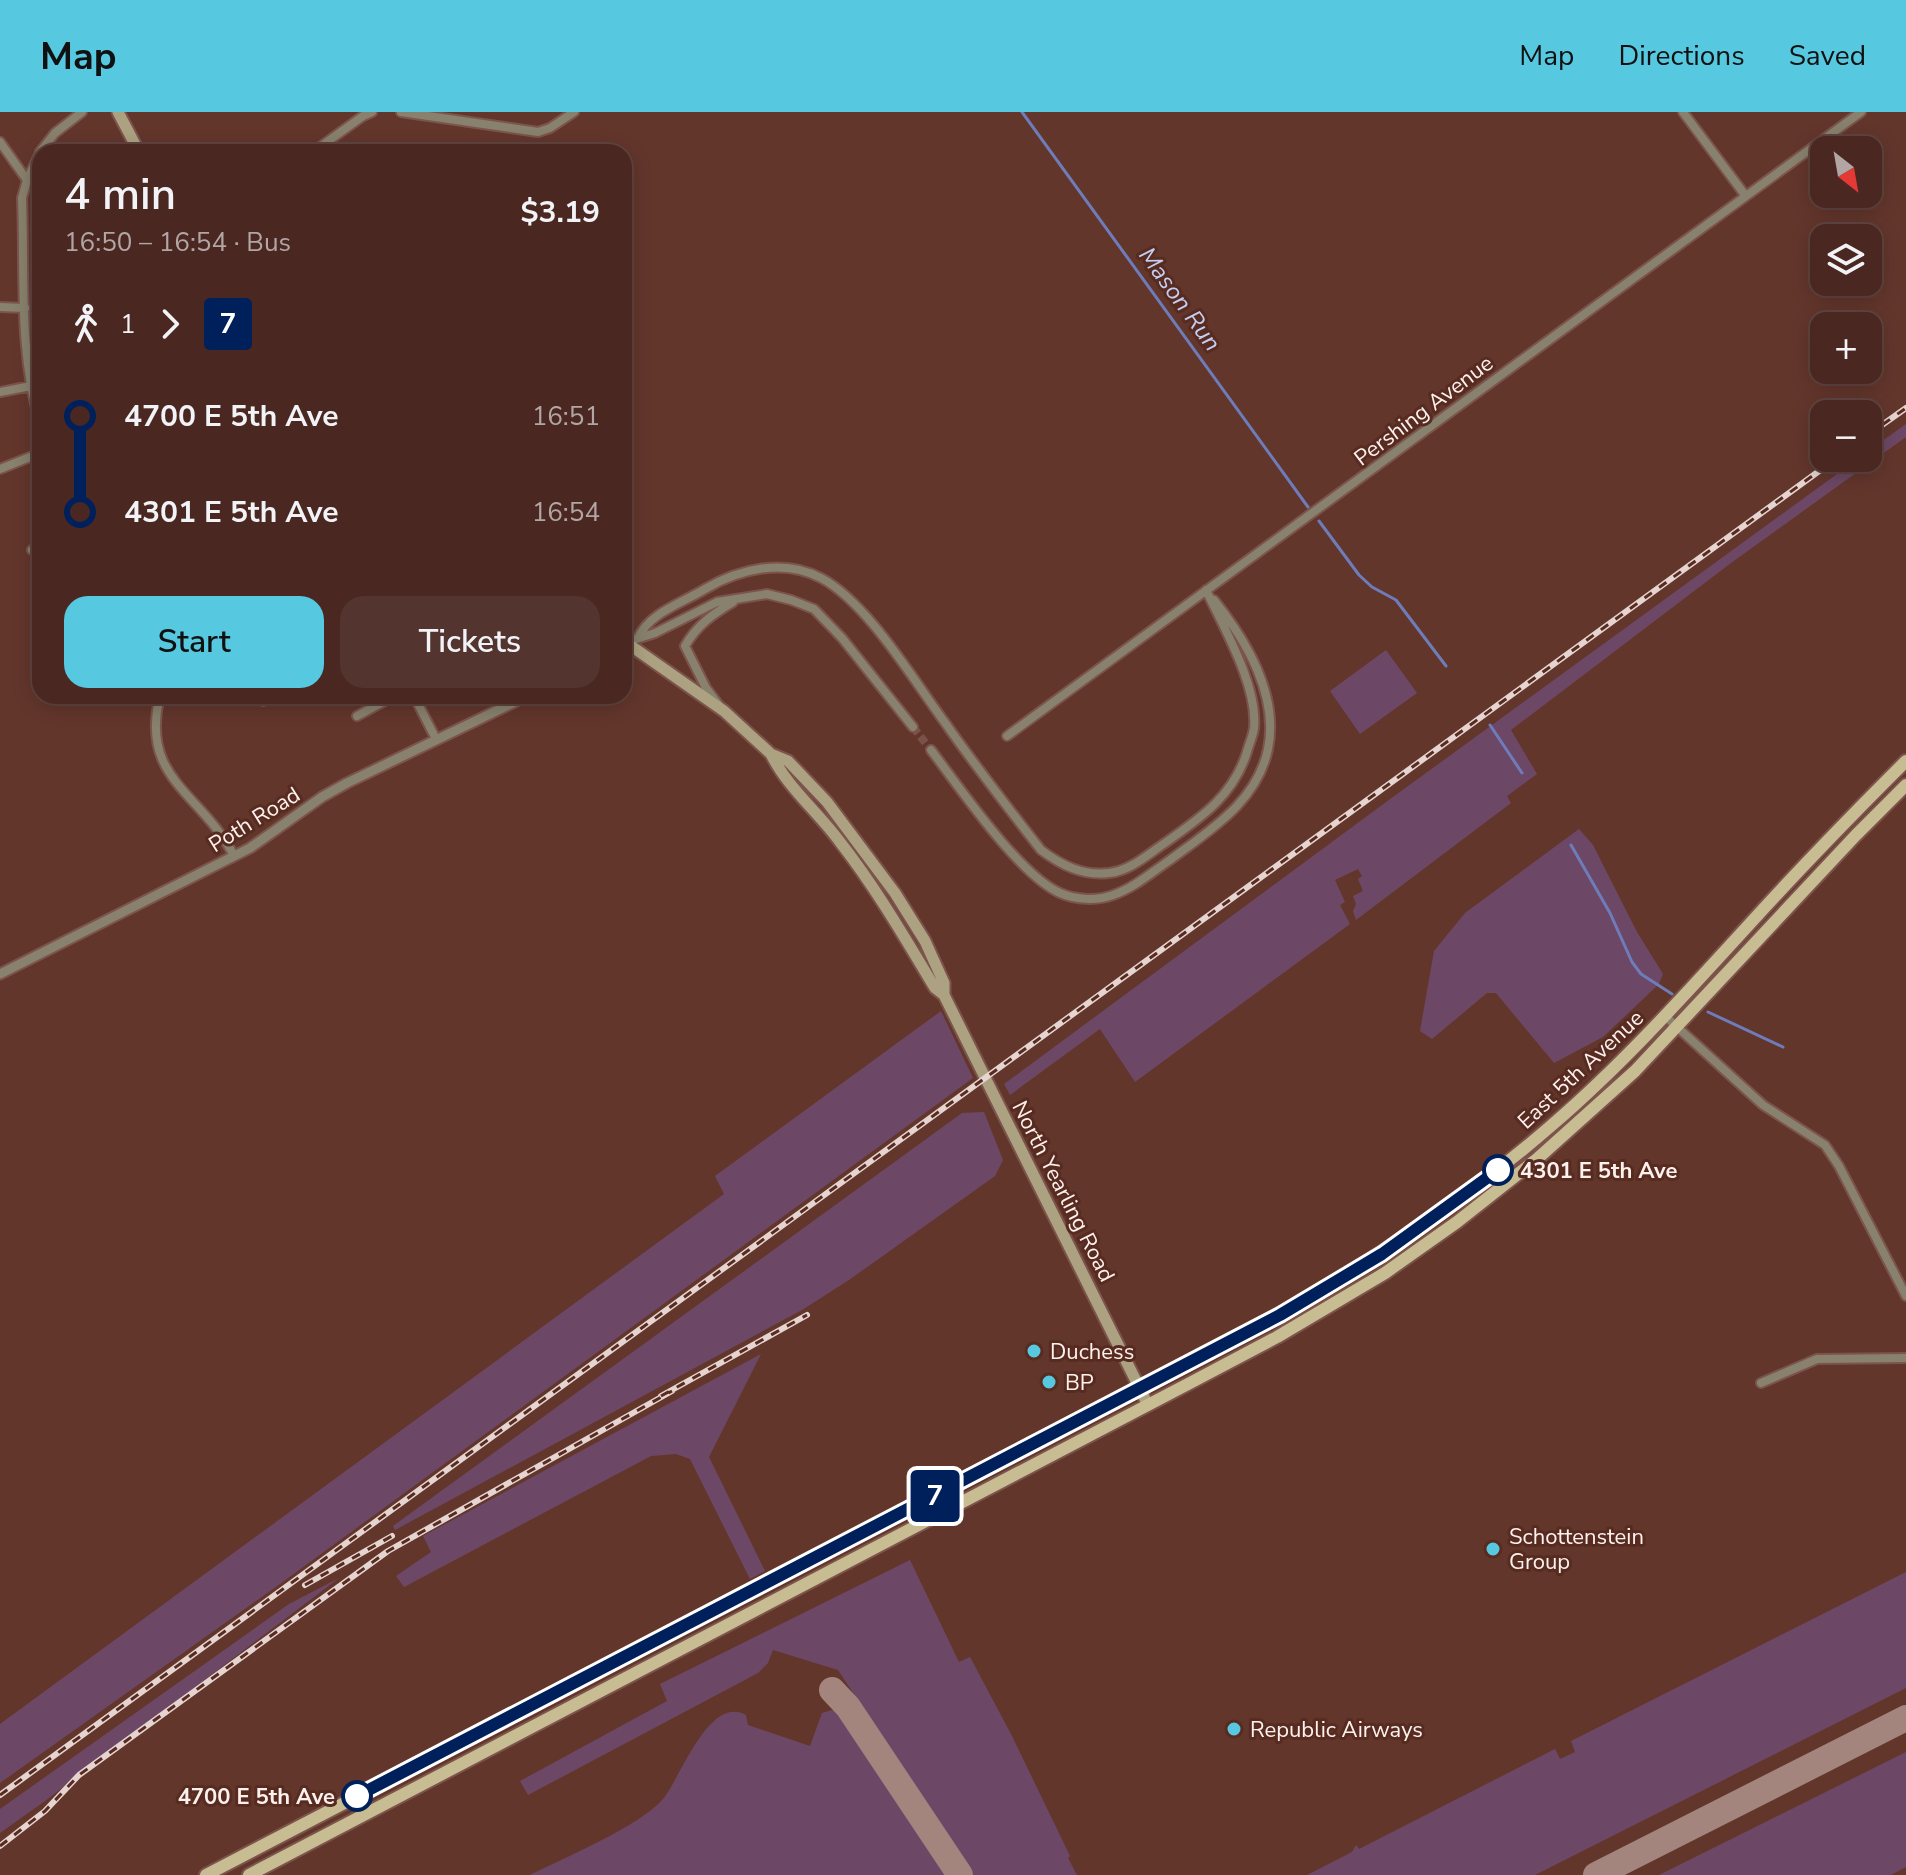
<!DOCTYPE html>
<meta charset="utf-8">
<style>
:root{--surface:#4a2821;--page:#54342e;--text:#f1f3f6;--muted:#b2a6a5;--line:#61443f;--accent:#56c9e1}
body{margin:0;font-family:"Nunito Sans",sans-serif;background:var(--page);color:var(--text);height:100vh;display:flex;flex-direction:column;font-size:30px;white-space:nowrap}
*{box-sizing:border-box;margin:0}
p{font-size:26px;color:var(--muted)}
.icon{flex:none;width:44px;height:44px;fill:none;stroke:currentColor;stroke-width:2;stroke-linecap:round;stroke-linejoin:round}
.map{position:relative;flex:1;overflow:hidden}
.sheet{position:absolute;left:32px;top:32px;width:600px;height:560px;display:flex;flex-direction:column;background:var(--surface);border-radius:24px;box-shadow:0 4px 20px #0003,0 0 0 2px var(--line)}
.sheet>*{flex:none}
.badge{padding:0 16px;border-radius:6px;font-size:28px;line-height:52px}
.needle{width:52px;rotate:149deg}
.buttons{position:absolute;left:1810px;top:24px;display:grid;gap:16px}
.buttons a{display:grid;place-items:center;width:72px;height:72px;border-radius:16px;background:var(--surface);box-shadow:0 4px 20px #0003,0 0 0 2px var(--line);font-size:40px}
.map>.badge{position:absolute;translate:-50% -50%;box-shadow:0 0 0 4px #fff}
.legs{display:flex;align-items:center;gap:12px;height:88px;padding:0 32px;font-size:26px}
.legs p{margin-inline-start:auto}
.overview{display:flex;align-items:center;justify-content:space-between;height:136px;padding:0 32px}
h1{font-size:44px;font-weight:600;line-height:60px}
.action{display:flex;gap:16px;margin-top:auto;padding:16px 32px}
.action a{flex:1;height:92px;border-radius:24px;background:var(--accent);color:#111;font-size:32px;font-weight:600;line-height:92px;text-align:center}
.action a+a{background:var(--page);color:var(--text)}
ul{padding:0 32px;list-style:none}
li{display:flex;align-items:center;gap:28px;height:96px;font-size:30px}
li i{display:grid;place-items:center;width:12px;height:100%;margin:0 10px;background:currentColor}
li i::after{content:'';width:20px;height:20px;margin:-10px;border:6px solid;border-radius:50%;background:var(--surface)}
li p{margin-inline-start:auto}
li:first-child i{background:linear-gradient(#0000 50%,currentColor 0)}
li:last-child i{background:linear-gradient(currentColor 50%,#0000 0)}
header{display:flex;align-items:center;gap:48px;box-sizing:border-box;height:112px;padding:0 40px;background:var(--accent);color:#111}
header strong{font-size:38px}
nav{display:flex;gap:44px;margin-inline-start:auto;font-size:28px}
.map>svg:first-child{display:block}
.green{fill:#6d4866}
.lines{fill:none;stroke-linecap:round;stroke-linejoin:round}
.stream{stroke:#6e7cba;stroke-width:3}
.taxiway{stroke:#a4857e;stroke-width:26}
.minor-tunnel{stroke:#7a5249;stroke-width:8;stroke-dasharray:8 4;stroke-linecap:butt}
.minor-casing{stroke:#7c544b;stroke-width:12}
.tertiary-casing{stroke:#7c544b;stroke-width:13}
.secondary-casing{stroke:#7c544b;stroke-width:15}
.primary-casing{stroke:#7c544b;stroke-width:16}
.minor{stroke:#87816d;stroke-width:8}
.tertiary{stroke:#87816d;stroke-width:9}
.secondary{stroke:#aca282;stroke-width:11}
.primary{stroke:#c8bc92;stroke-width:12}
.rail-casing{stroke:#e5d4d0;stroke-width:6}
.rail{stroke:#582b21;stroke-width:3;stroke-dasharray:9;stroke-linecap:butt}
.line-1-casing{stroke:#fff;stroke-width:18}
.line-1{stroke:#00205b;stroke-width:12}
.stop-1-dot{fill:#fff;stroke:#00205b;stroke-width:4}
.poi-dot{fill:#56c9e1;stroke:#582b21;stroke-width:3}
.labels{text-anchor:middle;stroke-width:6;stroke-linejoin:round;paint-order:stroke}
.street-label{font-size:22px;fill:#fdf1ee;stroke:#582b21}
.stop-label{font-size:22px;font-weight:bold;fill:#fdf1ee;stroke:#582b21;text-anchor:start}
.poi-label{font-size:22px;fill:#fdf1ee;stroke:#582b21;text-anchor:start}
.water-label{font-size:24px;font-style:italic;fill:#c5cef2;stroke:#582b21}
</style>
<header>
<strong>Map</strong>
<nav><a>Map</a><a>Directions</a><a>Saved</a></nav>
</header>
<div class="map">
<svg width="1906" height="1763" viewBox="0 0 1906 1763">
<rect width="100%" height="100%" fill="#63362c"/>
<path class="green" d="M1906 312V325L1731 451 1511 618 1537 662 1507 684 1511 691 1356 808 1353 799 1356 792 1353 784 1363 779 1358 767 1362 764 1358 757 1335 768 1345 790 1340 793 1350 812 1135 970 1100 917 1010 983 1004 972 1382 693 1859 346H1868V339Z
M1386 538 1417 581 1360 622 1330 579Z
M1579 717 1593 733 1637 820 1663 862 1659 872 1603 925 1554 951 1496 881H1487L1432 927 1420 919 1434 839 1465 801Z
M941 899 973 966 273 1477 0 1671V1612L724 1082 715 1064Z
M984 1000 1003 1048 995 1064 849 1168 802 1198 395 1418 393 1414 962 1001Z
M761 1242 709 1345 765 1459 750 1467 690 1347 676 1342 651 1344 404 1475 396 1464 431 1440 423 1424Z
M910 1448 959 1550 970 1545 1012 1624 1070 1744 1068 1746 1077 1763H973L838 1558 773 1538 768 1551 758 1561 528 1683 520 1669 667 1589 660 1572Z
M1906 1460V1576L1535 1763H1307L1352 1740 1356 1733 1359 1737 1555 1637 1560 1647 1575 1640 1571 1629Z
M339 1466 45 1689 0 1721V1697L289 1492Z
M832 1598 839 1601 947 1763H530C564 1746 640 1714 663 1687 680 1667 709 1582 746 1603L748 1613 810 1634 822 1601Z
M1906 1640V1755L1891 1763H1659Z"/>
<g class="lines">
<path class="stream" d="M1022 0 1308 395
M1319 409 1359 463 1372 475 1396 488 1446 554
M1490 613 1522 661
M1571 733 1610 801 1632 850 1641 862 1672 882
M1708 900 1783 935"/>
<path class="taxiway" d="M832 1578 848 1595 960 1763
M1596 1763 1906 1606"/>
<path class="minor-tunnel" d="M913 615 931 638"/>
<defs>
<path id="minor" d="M401 0 538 20 550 16 574 0
M1683 0 1745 83
M0 30 27 68 22 86C25 160 18 239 40 310
M40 40 55 21 82 0
M313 40 363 4 372 0
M27 68 40 41
M0 195 25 196
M0 280 31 274
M0 357 40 341
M32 438 40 432
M638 526C649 501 682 491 705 477 739 457 784 446 821 466 867 490 914 569 946 612 976 655 1009 697 1041 738 1061 753 1082 764 1109 761 1129 759 1146 744 1162 733 1199 707 1233 685 1247 640 1249 632 1253 624 1254 616 1258 574 1224 516 1206 478
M636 527 655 521 717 490 767 482 791 488 814 497 842 526 913 615
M160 584C139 667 202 681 234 744
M263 584V589
M414 584 436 627
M718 592 706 576 685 534C697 513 713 502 733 490
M357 604 394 584
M1007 624 1861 0
M931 638C960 676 1019 763 1060 781 1076 788 1097 789 1113 783 1134 776 1152 760 1170 748 1210 718 1257 690 1268 637 1279 584 1246 528 1214 488
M1665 904 1763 993 1825 1033 1839 1054 1906 1184
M1761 1271 1817 1247 1906 1246"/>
<path id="tertiary" d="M0 862 250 736 322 685 347 671 527 584"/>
<path id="secondary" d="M118 0 139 40
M624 529 724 599 771 642 788 649 827 690 895 781 925 829 944 871V883
M771 642C787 675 818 700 840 730 876 776 905 826 935 876L944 883 1148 1293"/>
<path id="primary" d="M206 1763 1226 1232C1342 1169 1452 1100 1552 1013 1630 946 1698 868 1767 793 1812 744 1859 696 1906 649
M249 1763 1188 1272 1277 1225 1385 1161 1457 1110 1537 1047 1635 959 1856 723 1906 673"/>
</defs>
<use href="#minor" class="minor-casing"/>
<use href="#tertiary" class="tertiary-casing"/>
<use href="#secondary" class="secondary-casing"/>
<use href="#primary" class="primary-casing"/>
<use href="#minor" class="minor"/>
<use href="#tertiary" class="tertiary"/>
<use href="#secondary" class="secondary"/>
<use href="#primary" class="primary"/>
<defs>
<path id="rail" d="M1868 323 1906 296
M661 1284 807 1203
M305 1473 392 1424
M0 1683 1837 346
M0 1734 45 1699 79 1663 388 1439 672 1279"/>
</defs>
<use href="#rail" class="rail-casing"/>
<use href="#rail" class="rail"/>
</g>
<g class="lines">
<defs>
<path id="line-1" d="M357 1684 1280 1203 1382 1142 1498 1058"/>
</defs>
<use href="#line-1" class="line-1-casing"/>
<use href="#line-1" class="line-1"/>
</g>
<g class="stop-1-dot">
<circle cx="1498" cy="1058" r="14"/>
<circle cx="357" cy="1684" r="14"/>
</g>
<g class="poi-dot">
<circle cx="1034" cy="1239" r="8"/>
<circle cx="1049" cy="1270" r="8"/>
<circle cx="1493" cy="1437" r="8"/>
<circle cx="1234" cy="1617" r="8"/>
</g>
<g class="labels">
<g class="street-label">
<text transform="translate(1423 298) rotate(-37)" y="8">Pershing Avenue</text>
<text transform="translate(254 707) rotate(-32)" y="8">Poth Road</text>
<text transform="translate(1580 957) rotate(-43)" y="8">East 5th Avenue</text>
<text transform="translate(1064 1079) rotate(63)" y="8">North Yearling Road</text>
</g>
<g class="stop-label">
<text x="1520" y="1066">4301 E 5th Ave</text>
<text x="335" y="1692" text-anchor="end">4700 E 5th Ave</text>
</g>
<g class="poi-label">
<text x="1050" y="1247">Duchess</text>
<text x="1065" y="1278">BP</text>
<text x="1509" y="1432">Schottenstein<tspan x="1509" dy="25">Group</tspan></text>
<text x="1250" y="1625">Republic Airways</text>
</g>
<g class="water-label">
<text transform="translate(1180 187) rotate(54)" y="8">Mason Run</text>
</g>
</g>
</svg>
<div class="buttons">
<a><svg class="needle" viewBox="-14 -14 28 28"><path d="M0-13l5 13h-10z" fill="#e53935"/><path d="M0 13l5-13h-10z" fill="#b2a6a5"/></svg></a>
<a><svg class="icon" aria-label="layers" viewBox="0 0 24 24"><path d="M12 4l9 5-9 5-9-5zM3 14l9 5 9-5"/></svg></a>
<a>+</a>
<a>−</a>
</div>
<b class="badge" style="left:935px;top:1384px;background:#00205b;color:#fff">7</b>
<section class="sheet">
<div class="overview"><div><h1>4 min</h1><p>16:50 – 16:54 · Bus</p></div><b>$3.19</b></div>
<div class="legs"><svg class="icon" aria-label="walk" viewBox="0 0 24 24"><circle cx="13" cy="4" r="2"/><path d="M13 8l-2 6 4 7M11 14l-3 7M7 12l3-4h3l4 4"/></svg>1<svg class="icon" aria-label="forward" viewBox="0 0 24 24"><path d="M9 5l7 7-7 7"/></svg><b class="badge" style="background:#00205b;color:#fff">7</b></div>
<ul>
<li><i style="color:#00205b"></i><b>4700 E 5th Ave</b><p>16:51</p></li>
<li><i style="color:#00205b"></i><b>4301 E 5th Ave</b><p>16:54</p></li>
</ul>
<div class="action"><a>Start</a><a>Tickets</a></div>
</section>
</div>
